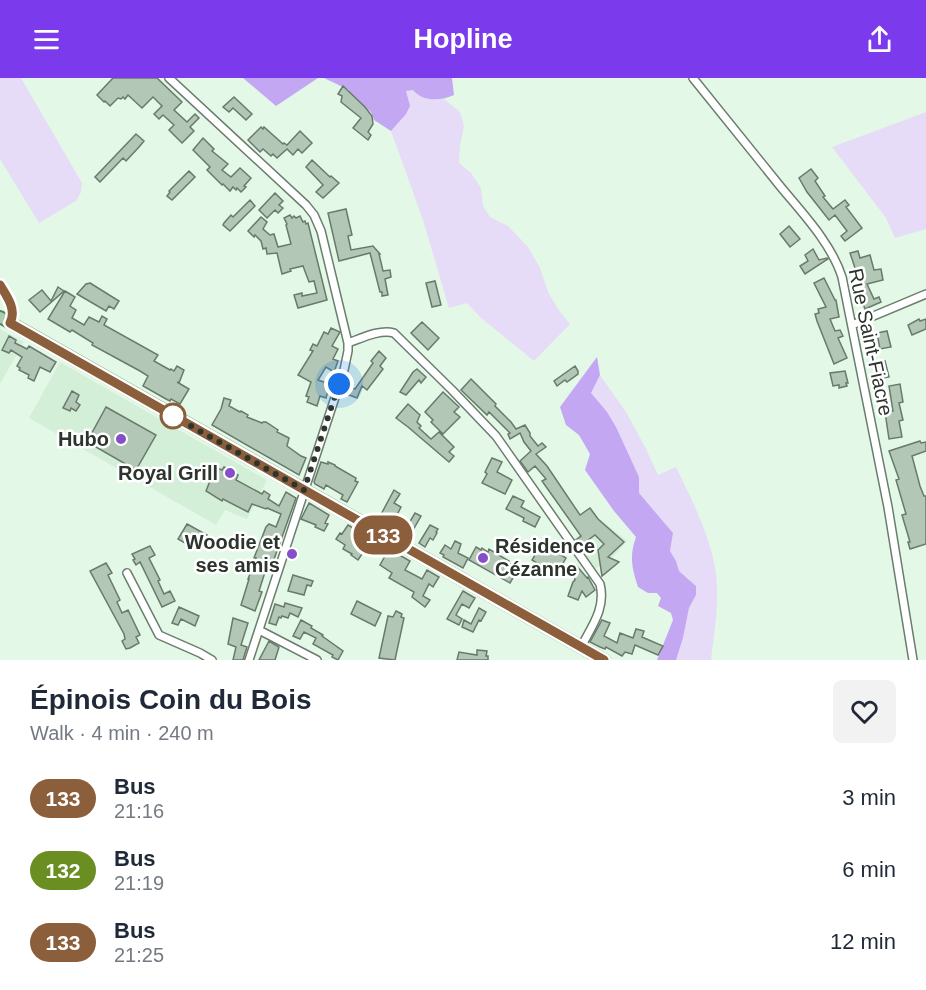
<!DOCTYPE html>
<meta charset="utf-8">
<style>
:root{--surface:#fff;--page:#f2f2f3;--text:#1f2937;--muted:#747a83;--accent:#7c3aed}
body{margin:0;font-family:Helvetica,sans-serif;background:var(--page);color:var(--text);height:100vh;display:flex;flex-direction:column;font-size:22px;white-space:nowrap}
*{box-sizing:border-box;margin:0}
p{font-size:20px;color:var(--muted)}
.icon{flex:none;width:33px;height:33px;fill:none;stroke:currentColor;stroke-width:2;stroke-linecap:round;stroke-linejoin:round}
.map{position:relative;height:582px;overflow:hidden}
.side{display:flex;flex-direction:column;background:var(--surface);flex:1}
.side>*{flex:none}
.badge{padding:0 12px;border-radius:20px;font-size:21px;line-height:39px}
.you{position:absolute;width:30px;height:30px;margin:-15px;border:4px solid #fff;border-radius:50%;background:#1a73e8;box-shadow:0 0 0 9px #1a73e833}
.map>.badge{position:absolute;translate:-50% -50%;box-shadow:0 0 0 3px #fff}
.round{display:grid;place-items:center;flex:none;width:63px;height:63px;border-radius:9px;background:var(--page)}
.headline{display:flex;align-items:center;justify-content:space-between;height:102px;padding:0 30px}
h1{font-size:28px;font-weight:800;line-height:45px}
ul{padding:0;list-style:none}
li{display:flex;align-items:center;gap:18px;height:72px;padding:0 30px}
li div{flex:1}
li b{display:block;font-size:22px}
li em{font-style:normal}
li .badge{min-width:66px;font-weight:700;text-align:center}
header{display:flex;justify-content:space-between;align-items:center;height:78px;padding:0 30px;background:var(--accent);color:#fff;font-size:27px;font-weight:800}
.map>svg:first-child{display:block}
.built{fill:#d4efd8}
.green{fill:#e6dcf8}
.forest{fill:#c4a7f2}
.building{fill:#b3c7b6;stroke:#687a6b;stroke-width:1.5}
.lines{fill:none;stroke-linecap:round;stroke-linejoin:round}
.street-casing{stroke:#6b7d6e;stroke-width:10}
.primary-casing{stroke:#588360;stroke-width:14}
.street{stroke:#fff;stroke-width:7}
.primary{stroke:#a9ceb0;stroke-width:10}
.line-casing{stroke:#fff;stroke-width:14}
.line{stroke:#8b5e3c;stroke-width:9}
.walk{stroke:#2c342d;stroke-width:6;stroke-dasharray:0 10.8}
.stop-dot{fill:#fff;stroke:#8b5e3c;stroke-width:3}
.poi-dot{fill:#854fc7;stroke:#fff;stroke-width:2}
.labels{text-anchor:middle;stroke-width:5;stroke-linejoin:round;paint-order:stroke}
.street-label{font-size:20px;fill:#2c342d;stroke:#fff}
.poi-label{font-size:20px;font-weight:bold;fill:#2c342d;stroke:#fff;text-anchor:end}
</style>
<header><svg class="icon" aria-label="menu" viewBox="0 0 24 24"><path d="M4 6h16M4 12h16M4 18h16"/></svg>Hopline<svg class="icon" aria-label="share" viewBox="0 0 24 24"><path d="M12 15V3M7 8l5-5 5 5M5 13v7h14v-7"/></svg></header>
<div class="map">
<svg width="926" height="582" viewBox="0 0 926 582">
<rect width="100%" height="100%" fill="#e3f8e7"/>
<path class="built" d="M0 251 24 264 0 306Z
M60 284 267 402 247 441 225 432 216 447 29 340Z
M601 442 627 463 615 477 595 491 572 462Z"/>
<path class="green" d="M0 0H21L82 105 81 114 76 123 39 145 0 81Z
M413 11C420 20 434 22 444 21L460 34 464 48 460 68 459 85 471 95 481 110 483 128 490 139 508 148 528 169 540 190 548 214 558 231 570 246 534 283 480 239 467 225 449 230 423 142 391 53C401 42 413 29 405 13Z
M926 34V151L895 160 886 140 832 69Z
M600 297 626 334 645 369 658 397 676 389C693 424 716 469 717 508 718 532 714 558 711 582H676L683 560 689 530 696 517 689 501 679 493 676 483 670 473 673 455 639 415V399L590 315Z"/>
<path class="forest" d="M243 0H318L276 28Z
M324 0H452L454 17C441 23 423 24 413 12L406 13 410 28 406 36 391 53 374 42 371 34 348 14 349 12Z
M597 279 600 297 591 315 607 334 616 349 639 399V415L673 455 670 473 676 483 679 493 696 508V517L689 530 683 560 676 582H657L673 542 671 535 658 528 661 520 657 515H648L638 509C632 491 629 478 636 459L614 433 585 392 590 376 579 357 566 347 560 329Z"/>
<path class="building" d="M113 0H157L182 24 174 32 187 44 195 36 199 40 190 49 194 53 182 65 169 52 174 47 163 37 159 41 154 36 162 28 153 19 142 30 128 17 125 21 123 19 121 21 118 20 110 28 105 23 104 24 97 17Z
M343 8 365 29 372 38 373 46 368 54 371 57 368 62 353 50 361 40 341 24 342 18 338 16Z
M234 19 252 36 246 42 233 30 229 34 223 29Z
M261 49 263 51 264 49 283 66 284 65 287 67 300 53 312 65 302 75 298 71 293 77 287 71 277 80 273 76 271 78 263 71 260 74 248 62Z
M136 56 144 63 139 69 126 83 123 80 100 104 95 99Z
M203 60 214 71 212 73 228 86 222 92 231 99 240 90 251 100 244 108 246 109 241 114 237 110 236 112 233 109 230 113 223 106 222 107 207 92 210 89 193 72Z
M312 82 330 99 331 98 339 105 323 120 316 114 323 107 306 89Z
M811 91 818 100 815 103 825 118 823 119 833 131 845 122 849 127 846 129 862 150 845 163 841 158 847 153 835 137 829 142 807 114 799 100Z
M189 93 195 99 172 122 167 118 170 114 169 113Z
M275 115 283 123 279 127 283 130 278 135 275 132 267 140 259 132Z
M250 122 255 128 230 153 223 147 224 145 231 137 233 139Z
M346 131 352 157 348 158 351 172 373 168 380 176H379L383 193 390 192 391 199 385 201 388 217 382 218V214H380L370 175 339 183 328 135Z
M290 137 292 140 294 138 296 140 300 138 303 144 305 143 306 146 308 145 327 222 298 230 294 217 302 215V218L317 215 314 203 309 204 303 188 290 191 291 193 282 196 277 175 267 176 266 170 263 171 261 163 255 157 254 159 248 153 261 139 267 144 263 151 270 157 274 156 278 169 291 166 286 147 287 146 284 140Z
M789 148 800 161 790 169 780 156Z
M813 171 819 182 827 180 828 181 805 196 800 188 808 183 805 177Z
M858 173 860 180 870 177 874 192 881 191 883 202 867 206 874 221 879 219 881 224 865 231 860 218 855 196H857L850 175Z
M824 200 835 222H836L839 239 830 241 835 253 840 252 843 258 838 260 847 280 834 286 817 243 815 236 819 235 818 231 826 229 814 205Z
M435 203 441 227 432 229 426 205Z
M90 205 119 223 114 231 109 228 106 233 77 216 86 206Z
M58 209 64 213 40 234 29 222 42 212 51 223Z
M65 213 75 219 70 228 76 232 72 240 84 247 89 239 99 244 102 238 107 241 104 247 158 277 154 283 170 292 171 291 174 293 177 288 184 292 179 305 177 304 189 311 180 326 171 321 170 323 166 321 143 308 148 298 140 293 92 267 93 265 72 252 70 254 48 241Z
M919 241 920 243 926 241V251L912 257 908 247Z
M422 244 439 260 428 272 411 255Z
M331 250 340 254 332 268 338 271 333 281 338 283 334 294 326 289 318 302 330 306 326 320 320 318 317 328 307 324 309 319 306 318 311 304 298 297 313 273 310 272 313 266 317 268 324 254 328 256Z
M887 253 891 269 880 271 877 255Z
M9 258 16 262 15 265 27 271 29 268 56 284 50 294 40 289 34 303 28 300 29 297 19 292 20 290 17 288 22 279 11 272 9 275 2 272Z
M379 273 386 280 380 288 383 291 367 312 362 308 357 320 344 315 347 308 355 311 373 285 371 283Z
M885 283 889 299 878 301 875 285Z
M575 288 578 293V296L567 304 565 302 557 308 554 303Z
M417 291 426 299 421 305 419 302 406 317 400 314 413 294Z
M845 293 848 305H846L847 308 839 310V307L833 308 830 295Z
M471 301 496 326 495 328 511 344 516 351 525 347 530 355V358L538 368 542 365 546 369 536 376 547 388 580 437 590 430 598 441 624 464 608 479 619 484 602 498 598 472 604 466 595 457 580 468 576 462 581 458 542 403 546 401 535 388 528 394 520 383 531 373 524 364 520 355 510 361 508 356 510 355 489 334 487 337 461 312Z
M900 306 903 324 899 325 903 342 899 343 902 359 889 361 885 334 893 333 889 308Z
M72 313 79 317 76 324 80 327 76 333 71 330 70 333 63 330Z
M443 314 459 329 454 334 460 339 443 356 431 344 433 342 425 334Z
M224 320 231 322 229 328 240 334 241 333 248 337 247 339 262 345 263 344H266L278 352 277 354 289 360 287 368 301 378 306 380 299 397 212 347 221 331Z
M408 326 420 337 417 344 421 348 419 350 431 361 439 354 454 369 449 374 454 378 449 384 408 349 396 340Z
M106 329 156 357 136 392 87 364Z
M920 363 921 365 926 364V373L912 378 920 408 924 418H926V466L910 471 908 464H910L902 437 906 436 896 402 899 401 889 373Z
M492 380 502 384 497 394 512 402 505 416 482 405 487 396 485 394Z
M321 384 328 386V384L335 387V388L356 400 355 403 358 404 347 424 341 421 343 417 326 407 324 411 315 406 314 404Z
M224 389 238 397 236 402 262 416 264 413 270 417 268 421 279 428 286 414 296 420 273 484 270 482 266 491 259 513 262 514 255 533 241 527 249 501H248L256 480H254L266 449 269 446 276 449 281 436 267 430 266 431 252 426 248 434 223 421 222 423 206 413 210 403H209L217 390 222 392Z
M394 412 400 416 394 425 401 429 396 439 408 447 415 435 421 438 409 459 378 442Z
M513 418 524 423 521 429 540 439 535 449 523 443 524 440 506 431Z
M309 425 329 437 325 445 328 446 324 453 315 449 316 447 301 441Z
M187 446 207 457 202 466 194 461 190 468 178 461Z
M348 447 378 464 371 477 364 473 358 482 351 477 352 476 343 471 345 467 336 461 340 455 342 456Z
M430 447 438 451 436 454 437 455 433 462 430 460 425 469 419 465Z
M455 463 461 466 458 475 468 480 463 490 443 479 444 477 440 475 445 467 451 471Z
M542 465 566 480 562 487 565 489 559 499 532 482Z
M150 468 155 477 149 480 160 502 158 503 164 516 170 513 175 523 162 529 140 484 136 487 133 482 135 481 132 476Z
M476 469 481 472 482 470 488 474 489 471 509 483 508 485 514 488 512 490 517 493 510 505 469 482Z
M389 471 410 483 405 492 422 501 427 492 439 499 433 509 429 506 423 518 430 522 425 529 412 519 414 514 389 500 392 495 380 487Z
M106 485 112 495 108 497 120 522 117 524 122 535 128 532 140 557 136 559 139 565 130 570 126 571 122 563 125 561 124 556 90 493Z
M576 487 587 500 588 499 595 512 586 519 582 513 578 522 568 518 573 504 575 502 574 496 571 493Z
M293 497 313 503 311 508 307 507 304 517 288 513Z
M463 513 475 520 469 530 462 526 456 537 462 541 459 547 447 541Z
M357 523 381 535 375 548 351 536Z
M285 525 302 530 298 539 290 535 288 540 282 538 281 540 279 539 276 547 269 545 275 526 284 529Z
M179 529 199 538 195 548 181 541 178 547 172 545Z
M479 530 486 534 481 543 479 542 473 554 462 549 464 542 471 546Z
M396 533 402 536 401 539 404 540 395 582 379 580 388 538 393 539Z
M233 540 248 545 241 567 247 569 243 582H233L236 569 228 566Z
M301 542 312 548 311 550 323 557 322 558 343 573 338 582 332 579 333 577 313 566 316 560 304 554 300 561 293 558Z
M602 542 610 545 604 558 617 565 620 555 633 560 636 551 644 553 642 559 663 568 658 577 635 567 632 576 625 574 622 578 606 569 605 571 600 569 590 564Z
M269 563 279 569 275 582H259Z
M477 572 487 573 486 578H488V582H457L459 574 477 577Z"/>
<g class="lines">
<defs>
<path id="street" d="M169 0 306 127 314 137 321 153 348 265V273L344 292 249 582
M693 0C722 36 751 72 780 108 803 136 831 165 842 199L888 429 913 582
M0 207C7 218 17 232 10 245
M852 247 926 216
M348 265C362 260 380 251 394 255L452 312 496 358 600 506C606 530 592 548 581 569
M127 495 159 557 200 575 212 582
M259 552 317 582"/>
<path id="primary" d="M0 239 604 582"/>
</defs>
<use href="#street" class="street-casing"/>
<use href="#primary" class="primary-casing"/>
<use href="#street" class="street"/>
<use href="#primary" class="primary"/>
</g>
<g class="lines">
<defs>
<path id="line" d="M0 207C7 218 17 232 10 245L604 582"/>
</defs>
<use href="#line" class="line-casing"/>
<use href="#line" class="line"/>
<path class="walk" d="M173 338 168 335 304 412 339 306"/>
</g>
<circle class="stop-dot" cx="173" cy="338" r="12"/>
<g class="poi-dot">
<circle cx="121" cy="361" r="6"/>
<circle cx="230" cy="395" r="6"/>
<circle cx="292" cy="476" r="6"/>
<circle cx="483" cy="480" r="6"/>
</g>
<g class="labels">
<g class="street-label">
<text transform="translate(871 264) rotate(78)" y="7">Rue Saint-Fiacre</text>
</g>
<g class="poi-label">
<text x="109" y="368">Hubo</text>
<text x="218" y="402">Royal Grill</text>
<text x="280" y="471">Woodie et<tspan x="280" dy="23">ses amis</tspan></text>
<text x="495" y="475" text-anchor="start">Résidence<tspan x="495" dy="23">Cézanne</tspan></text>
</g>
</g>
</svg>
<div class="you" style="left:339px;top:306px"></div>
<b class="badge" style="left:383px;top:457px;background:#8b5e3c;color:#fff">133</b>
</div>
<section class="side">
<div class="headline"><div><h1>Épinois Coin du Bois</h1><p>Walk · 4 min · 240 m</p></div><a class="round"><svg class="icon" aria-label="heart" viewBox="0 0 24 24"><path d="M12 20l-8-8c-3-5 5-10 8-4 3-6 11-1 8 4z"/></svg></a></div>
<ul>
<li><span class="badge" style="background:#8b5e3c;color:#fff">133</span><div><b>Bus</b><p>21:16</p></div><em>3 min</em></li>
<li><span class="badge" style="background:#6b8e23;color:#fff">132</span><div><b>Bus</b><p>21:19</p></div><em>6 min</em></li>
<li><span class="badge" style="background:#8b5e3c;color:#fff">133</span><div><b>Bus</b><p>21:25</p></div><em>12 min</em></li>
</ul>
</section>
